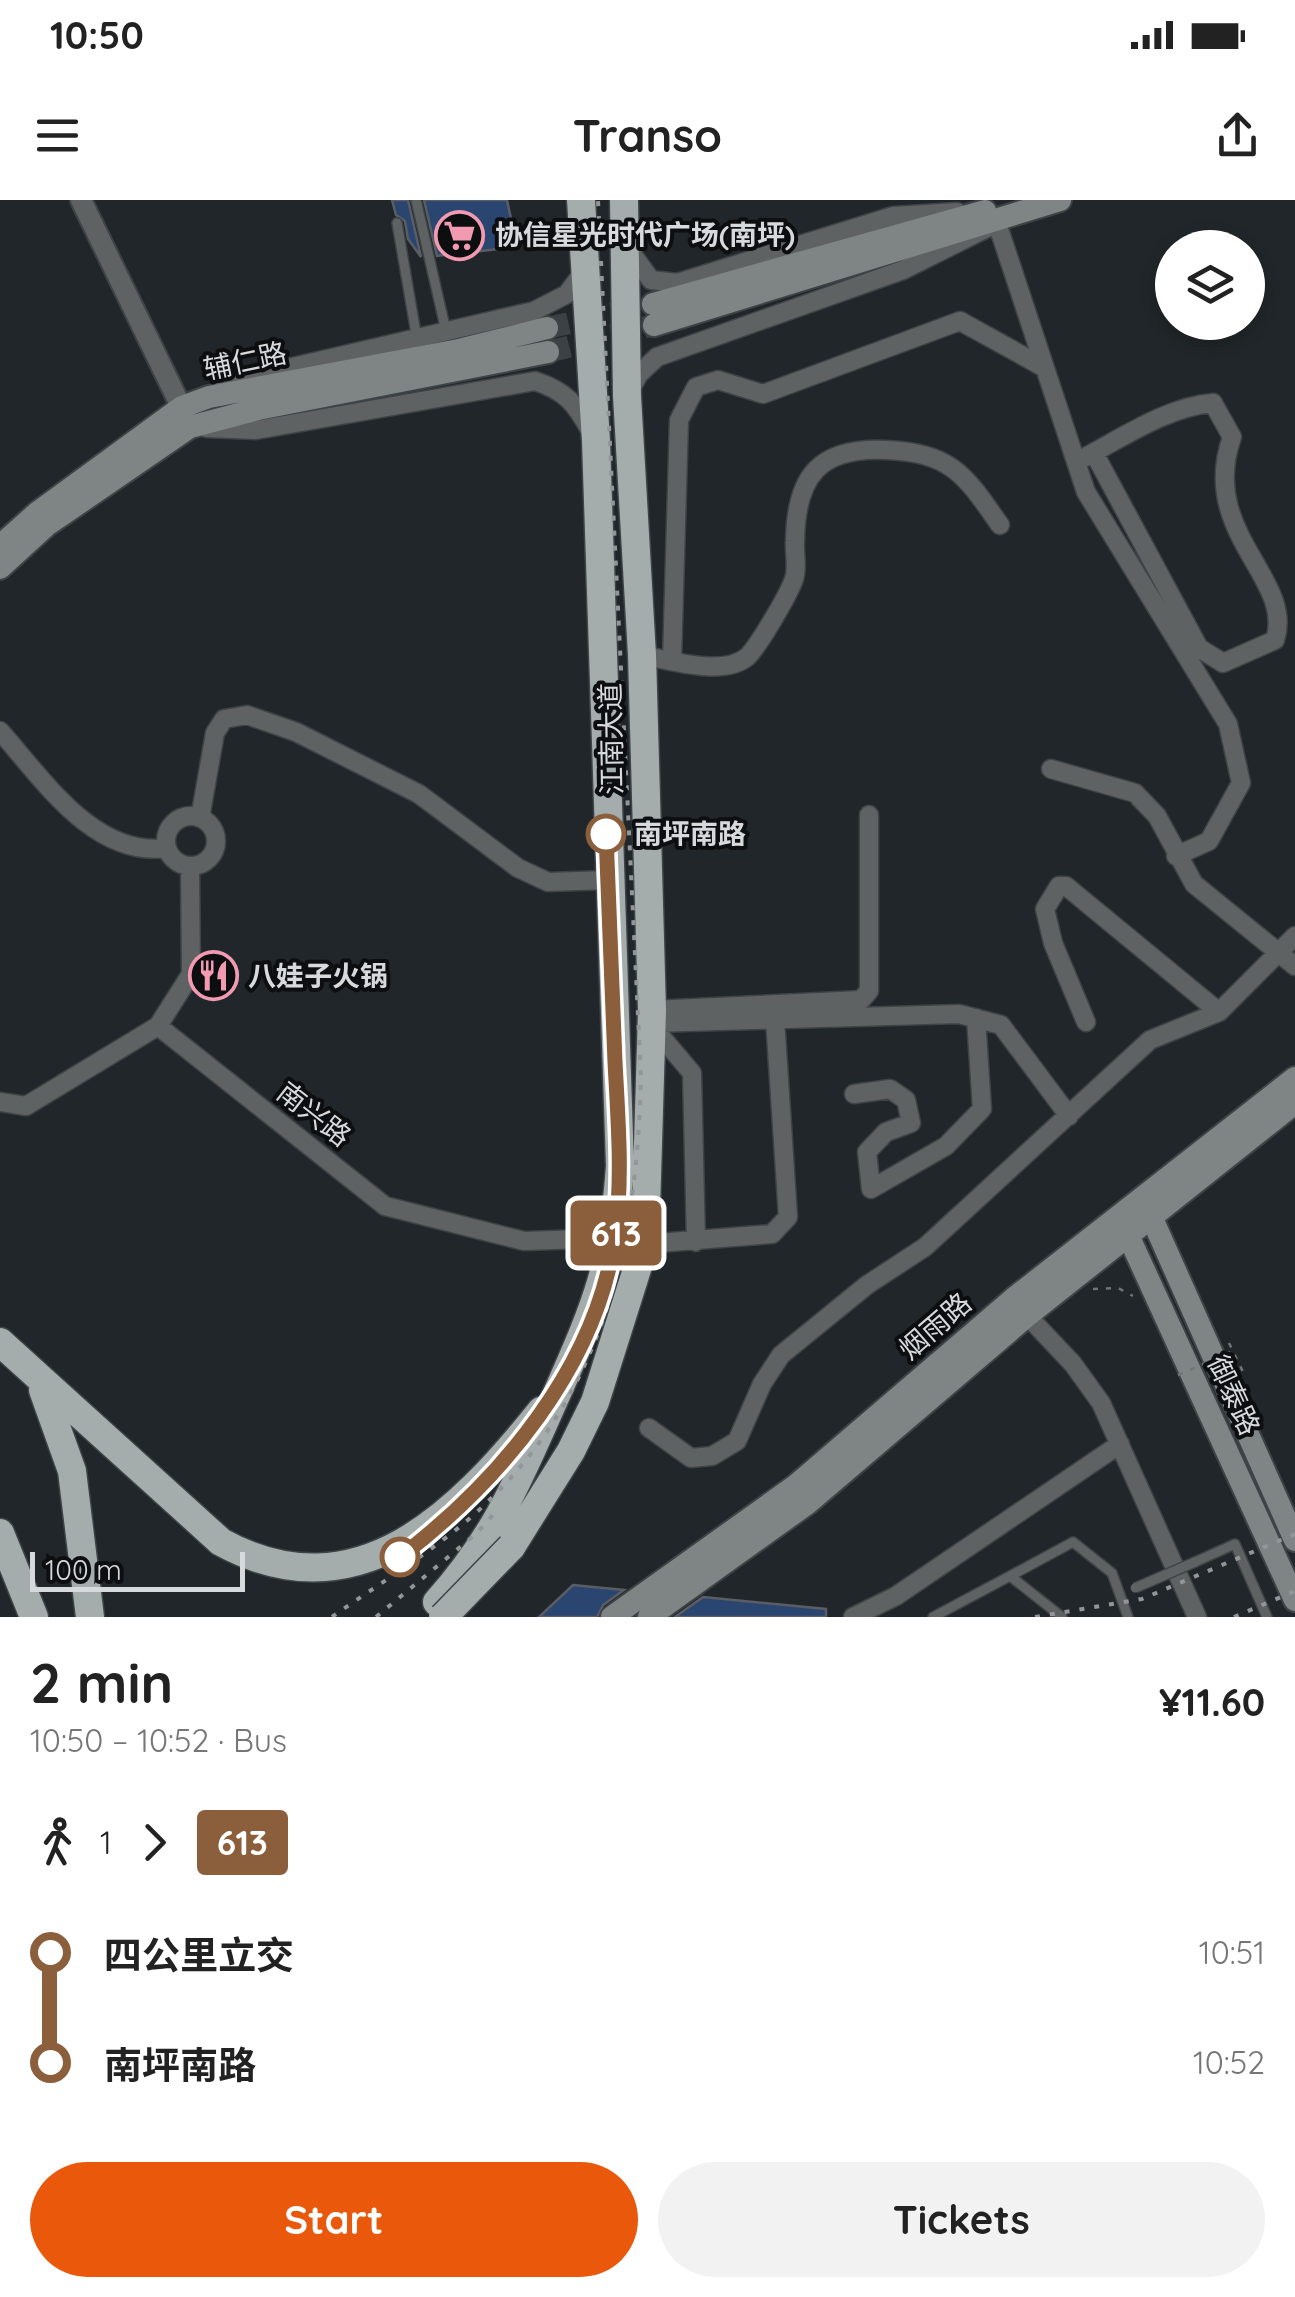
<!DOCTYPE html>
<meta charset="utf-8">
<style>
:root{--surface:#fff;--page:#f2f2f2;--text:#222;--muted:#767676;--accent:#ea580c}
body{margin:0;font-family:Quicksand,"Noto Sans SC",sans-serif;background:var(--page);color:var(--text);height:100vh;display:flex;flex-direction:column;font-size:38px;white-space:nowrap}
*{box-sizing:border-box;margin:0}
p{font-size:32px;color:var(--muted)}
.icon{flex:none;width:55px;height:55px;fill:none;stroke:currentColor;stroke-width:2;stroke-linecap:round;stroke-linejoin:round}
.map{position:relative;height:1417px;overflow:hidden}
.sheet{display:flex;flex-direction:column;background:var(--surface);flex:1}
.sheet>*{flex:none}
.badge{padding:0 20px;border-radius:8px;font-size:35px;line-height:65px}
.fabs{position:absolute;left:1155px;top:30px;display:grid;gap:20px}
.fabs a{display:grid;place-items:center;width:110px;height:110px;border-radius:50%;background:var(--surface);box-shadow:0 5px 15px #0003;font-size:50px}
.scale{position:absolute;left:30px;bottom:25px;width:215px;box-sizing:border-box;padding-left:10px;border:5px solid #d7dadc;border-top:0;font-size:28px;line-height:35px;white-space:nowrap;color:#d7dadc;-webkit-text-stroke:8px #0c0e10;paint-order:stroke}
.map>.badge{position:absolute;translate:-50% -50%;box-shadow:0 0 0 5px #fff}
.legs{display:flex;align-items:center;gap:15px;height:110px;padding:0 30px;font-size:32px}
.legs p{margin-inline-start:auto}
.summary{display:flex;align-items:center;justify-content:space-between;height:170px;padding:0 30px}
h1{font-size:55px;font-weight:700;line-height:75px}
.cta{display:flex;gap:20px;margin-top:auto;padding:20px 30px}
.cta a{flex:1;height:115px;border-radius:60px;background:var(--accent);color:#fff;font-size:40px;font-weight:700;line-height:115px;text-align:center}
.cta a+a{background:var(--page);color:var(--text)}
ul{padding:0 30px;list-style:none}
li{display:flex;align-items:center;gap:35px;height:110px;font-size:38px}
li i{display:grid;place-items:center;width:15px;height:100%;margin:0 12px;background:currentColor}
li i::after{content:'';width:25px;height:25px;margin:-12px;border:8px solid;border-radius:50%;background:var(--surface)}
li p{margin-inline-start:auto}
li:first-child i{background:linear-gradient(#0000 50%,currentColor 0)}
li:last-child i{background:linear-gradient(currentColor 50%,#0000 0)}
.status{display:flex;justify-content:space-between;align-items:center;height:70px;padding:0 50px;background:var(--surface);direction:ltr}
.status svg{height:28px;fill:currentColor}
header{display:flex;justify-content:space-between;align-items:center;height:130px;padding:0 30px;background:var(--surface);font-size:45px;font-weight:700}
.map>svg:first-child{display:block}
.building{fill:#2a4570;stroke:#5a5d63;stroke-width:2.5}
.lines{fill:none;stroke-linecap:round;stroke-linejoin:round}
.secondary-tunnel{stroke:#3b4144;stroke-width:22;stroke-dasharray:22 11;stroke-linecap:butt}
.service-casing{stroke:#3d4346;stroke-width:12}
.minor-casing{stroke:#3d4346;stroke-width:21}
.tertiary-casing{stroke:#3d4346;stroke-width:24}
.secondary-casing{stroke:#3d4346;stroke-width:26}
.trunk-casing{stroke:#3d4346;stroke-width:31}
.path{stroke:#6f7477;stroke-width:2.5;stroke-dasharray:5 8;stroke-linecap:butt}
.service{stroke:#5f6263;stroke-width:9}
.minor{stroke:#5f6263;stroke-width:18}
.tertiary{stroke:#5f6263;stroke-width:20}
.secondary{stroke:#7f8585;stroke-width:22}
.trunk{stroke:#a4acac;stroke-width:28}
.rail{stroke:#929699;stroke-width:4;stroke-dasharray:5 10;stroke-linecap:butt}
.service-bridge-casing{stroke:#3d4346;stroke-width:12;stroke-linecap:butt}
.trunk-bridge-casing{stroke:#3d4346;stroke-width:31;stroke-linecap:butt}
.path-bridge{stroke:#6f7477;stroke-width:2.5;stroke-dasharray:5 8;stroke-linecap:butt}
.service-bridge{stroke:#5f6263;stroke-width:9}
.trunk-bridge{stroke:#a4acac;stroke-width:28}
.line-1-casing{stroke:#fff;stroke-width:22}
.line-1{stroke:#8b5e3c;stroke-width:15}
.stop-1-dot{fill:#fff;stroke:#8b5e3c;stroke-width:5}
.labels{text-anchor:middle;stroke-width:8;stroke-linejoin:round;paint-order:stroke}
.poi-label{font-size:28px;font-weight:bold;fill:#d7dadc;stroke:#0c0e10;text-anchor:start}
.street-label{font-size:28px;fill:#d7dadc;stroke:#0c0e10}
.stop-label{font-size:28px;font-weight:bold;fill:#d7dadc;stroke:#0c0e10;text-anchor:start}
</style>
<div class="status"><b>10:50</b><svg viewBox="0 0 49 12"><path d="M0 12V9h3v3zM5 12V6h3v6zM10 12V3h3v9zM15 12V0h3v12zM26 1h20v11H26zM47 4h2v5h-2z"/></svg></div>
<header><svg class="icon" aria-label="menu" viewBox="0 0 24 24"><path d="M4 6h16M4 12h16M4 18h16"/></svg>Transo<svg class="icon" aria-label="share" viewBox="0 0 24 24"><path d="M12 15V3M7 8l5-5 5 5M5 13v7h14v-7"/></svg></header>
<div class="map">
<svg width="1295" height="1417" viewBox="0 0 1295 1417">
<rect width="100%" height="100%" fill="#202629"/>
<path class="building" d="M392 0H408L421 57 408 39 405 21 396 15Z
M424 0H507L517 47 437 56Z
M573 1385 624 1390 603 1405 597 1417H539Z
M703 1397 826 1409V1417H675Z"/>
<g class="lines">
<path class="secondary-tunnel" d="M547 128 640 107
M548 152 654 125"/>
<defs>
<path id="service" d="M416 0 446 131
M397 23 417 139
M1195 1362 1235 1344 1267 1417
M1010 1376 1073 1342 1112 1373 1128 1417
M933 1417 1010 1376 1062 1417"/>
<path id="minor" d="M627 47 651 80 677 83 893 16 957 12
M223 189 241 179 534 111 567 94 585 70
M629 192 639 174 657 157 903 70 997 23 1086 292 1228 524 1241 583 1209 641 1176 656
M206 228 256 230 535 181C566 191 576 204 591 232
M1076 262C1119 240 1165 207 1213 203L1232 237C1198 333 1295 378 1275 440L1223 463 1199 448 1094 253
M642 455C669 460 723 477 747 457 758 447 789 394 794 379 798 368 794 352 795 341 796 276 819 247 886 250 952 253 965 275 1000 325
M672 460 679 220 696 187 718 180 763 194 960 121 1045 168
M0 531C43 579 94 658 167 648
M1051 569 1135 593 1157 616 1194 684 1295 766
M166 641a25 25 0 1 1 50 0a25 25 0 1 1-50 0Z
M200 618 215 533 224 519 247 515 296 532 419 594 518 668 548 682 608 680
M190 666 191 774 158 826 385 1006 524 1041 615 1038
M652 810 861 800 869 791V615
M1086 822 1053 743 1045 709 1059 686H1066L1219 812
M652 823 959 814 1001 825 1069 916
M653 827 692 873 696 1042
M854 894 890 889 906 900 911 923 886 932 867 952 871 989 946 946 982 909 976 818
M0 902 26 906 158 826
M645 1044 772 1034 788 1017 775 819
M1020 1108 1073 1164 1101 1203 1197 1417
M649 1228 691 1258 712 1256 737 1241 762 1184 781 1155 867 1085 925 1047 1150 840 1219 812 1295 736
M853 1417 896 1396 1120 1244"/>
<path id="tertiary" d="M81 0 187 219"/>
<path id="secondary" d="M653 104 985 11
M654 125 1060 0
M0 346 37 313 182 207 209 197 459 150 547 128
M0 368 47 325 190 227 258 209 548 152
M1146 1005 1295 1340
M1122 1022 1295 1400
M612 1417 795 1286 1013 1099 1295 878
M649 1417 808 1303 1027 1116 1295 903"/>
<path id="trunk" d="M0 1142 221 1342C358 1417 459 1313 541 1211
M43 1190 72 1271 90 1417
M0 1333 34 1417
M511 1347 571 1251 595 1202 645 1044 652 810 642 455 627 196 624 0
M437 1402C499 1333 521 1273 558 1191 597 1103 613 1064 620 966L596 241 581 0"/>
</defs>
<use href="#service" class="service-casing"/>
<use href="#minor" class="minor-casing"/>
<use href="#tertiary" class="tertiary-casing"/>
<use href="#secondary" class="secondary-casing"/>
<use href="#trunk" class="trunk-casing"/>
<path class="path" d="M1093 1089 1118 1088 1133 1096
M1229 1143 1246 1178"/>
<use href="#service" class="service"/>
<use href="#minor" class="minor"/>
<use href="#tertiary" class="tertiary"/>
<use href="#secondary" class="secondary"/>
<use href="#trunk" class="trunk"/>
<path class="rail" d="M332 1417C377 1385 427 1355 469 1319 602 1203 637 1047 641 877L598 0
M376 1417 477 1333 499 1308
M1035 1417 1142 1399 1295 1334
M1234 1417 1295 1391"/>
<defs>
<path id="service-bridge" d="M1135 1388 1195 1362"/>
<path id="trunk-bridge" d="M443 1417 511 1347"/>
</defs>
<use href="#service-bridge" class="service-bridge-casing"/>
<use href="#trunk-bridge" class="trunk-bridge-casing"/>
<path class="path-bridge" d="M1178 1175 1233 1151"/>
<use href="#service-bridge" class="service-bridge"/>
<use href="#trunk-bridge" class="trunk-bridge"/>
</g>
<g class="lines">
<defs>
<path id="line-1" d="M400 1357C501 1280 597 1166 615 1036 623 979 618 920 615 862 612 786 609 710 606 634"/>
</defs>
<use href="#line-1" class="line-1-casing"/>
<use href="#line-1" class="line-1"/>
</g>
<defs>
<symbol id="supermarket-ring" viewBox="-11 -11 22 22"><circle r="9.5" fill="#0c0e10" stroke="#f19ab2" stroke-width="1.5"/><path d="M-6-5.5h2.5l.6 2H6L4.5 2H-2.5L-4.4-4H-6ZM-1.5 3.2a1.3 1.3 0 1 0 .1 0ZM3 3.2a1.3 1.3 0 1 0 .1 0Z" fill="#f19ab2"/></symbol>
<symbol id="restaurant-ring" viewBox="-11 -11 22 22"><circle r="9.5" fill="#0c0e10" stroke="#f19ab2" stroke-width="1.5"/><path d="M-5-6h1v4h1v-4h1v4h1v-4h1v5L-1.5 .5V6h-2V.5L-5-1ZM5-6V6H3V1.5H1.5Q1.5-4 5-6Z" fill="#f19ab2"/></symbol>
</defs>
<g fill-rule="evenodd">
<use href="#supermarket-ring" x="432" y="8" width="55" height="55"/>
<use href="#restaurant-ring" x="186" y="748" width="55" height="55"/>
</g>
<g class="stop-1-dot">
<circle cx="606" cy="634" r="18"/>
<circle cx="400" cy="1357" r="18"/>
</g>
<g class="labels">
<g class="poi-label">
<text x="495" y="45">协信星光时代广场(南坪)</text>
<text x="248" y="786">八娃子火锅</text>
</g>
<g class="street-label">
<text transform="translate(245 161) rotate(-12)" y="10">辅仁路</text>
<text transform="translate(611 539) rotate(-91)" y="10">江南大道</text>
<text transform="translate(314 914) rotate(38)" y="10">南兴路</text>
<text transform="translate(935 1126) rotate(-41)" y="10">烟雨路</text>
<text transform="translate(1234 1195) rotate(65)" y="10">御泰路</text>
</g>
<g class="stop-label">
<text x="634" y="644">南坪南路</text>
</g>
</g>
</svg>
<div class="fabs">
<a><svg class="icon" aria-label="layers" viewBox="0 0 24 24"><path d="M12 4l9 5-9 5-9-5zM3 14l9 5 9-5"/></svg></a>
</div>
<div class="scale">100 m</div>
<b class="badge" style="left:616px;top:1033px;background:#8b5e3c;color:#fff">613</b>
</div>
<section class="sheet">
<div class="summary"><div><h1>2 min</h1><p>10:50 – 10:52 · Bus</p></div><b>¥11.60</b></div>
<div class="legs"><svg class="icon" aria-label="walk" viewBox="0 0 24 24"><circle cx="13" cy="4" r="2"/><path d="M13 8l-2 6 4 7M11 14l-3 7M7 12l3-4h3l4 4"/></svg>1<svg class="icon" aria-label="forward" viewBox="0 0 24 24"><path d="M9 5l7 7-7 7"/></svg><b class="badge" style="background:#8b5e3c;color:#fff">613</b></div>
<ul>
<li><i style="color:#8b5e3c"></i><b>四公里立交</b><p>10:51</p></li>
<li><i style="color:#8b5e3c"></i><b>南坪南路</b><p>10:52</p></li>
</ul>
<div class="cta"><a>Start</a><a>Tickets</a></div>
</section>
